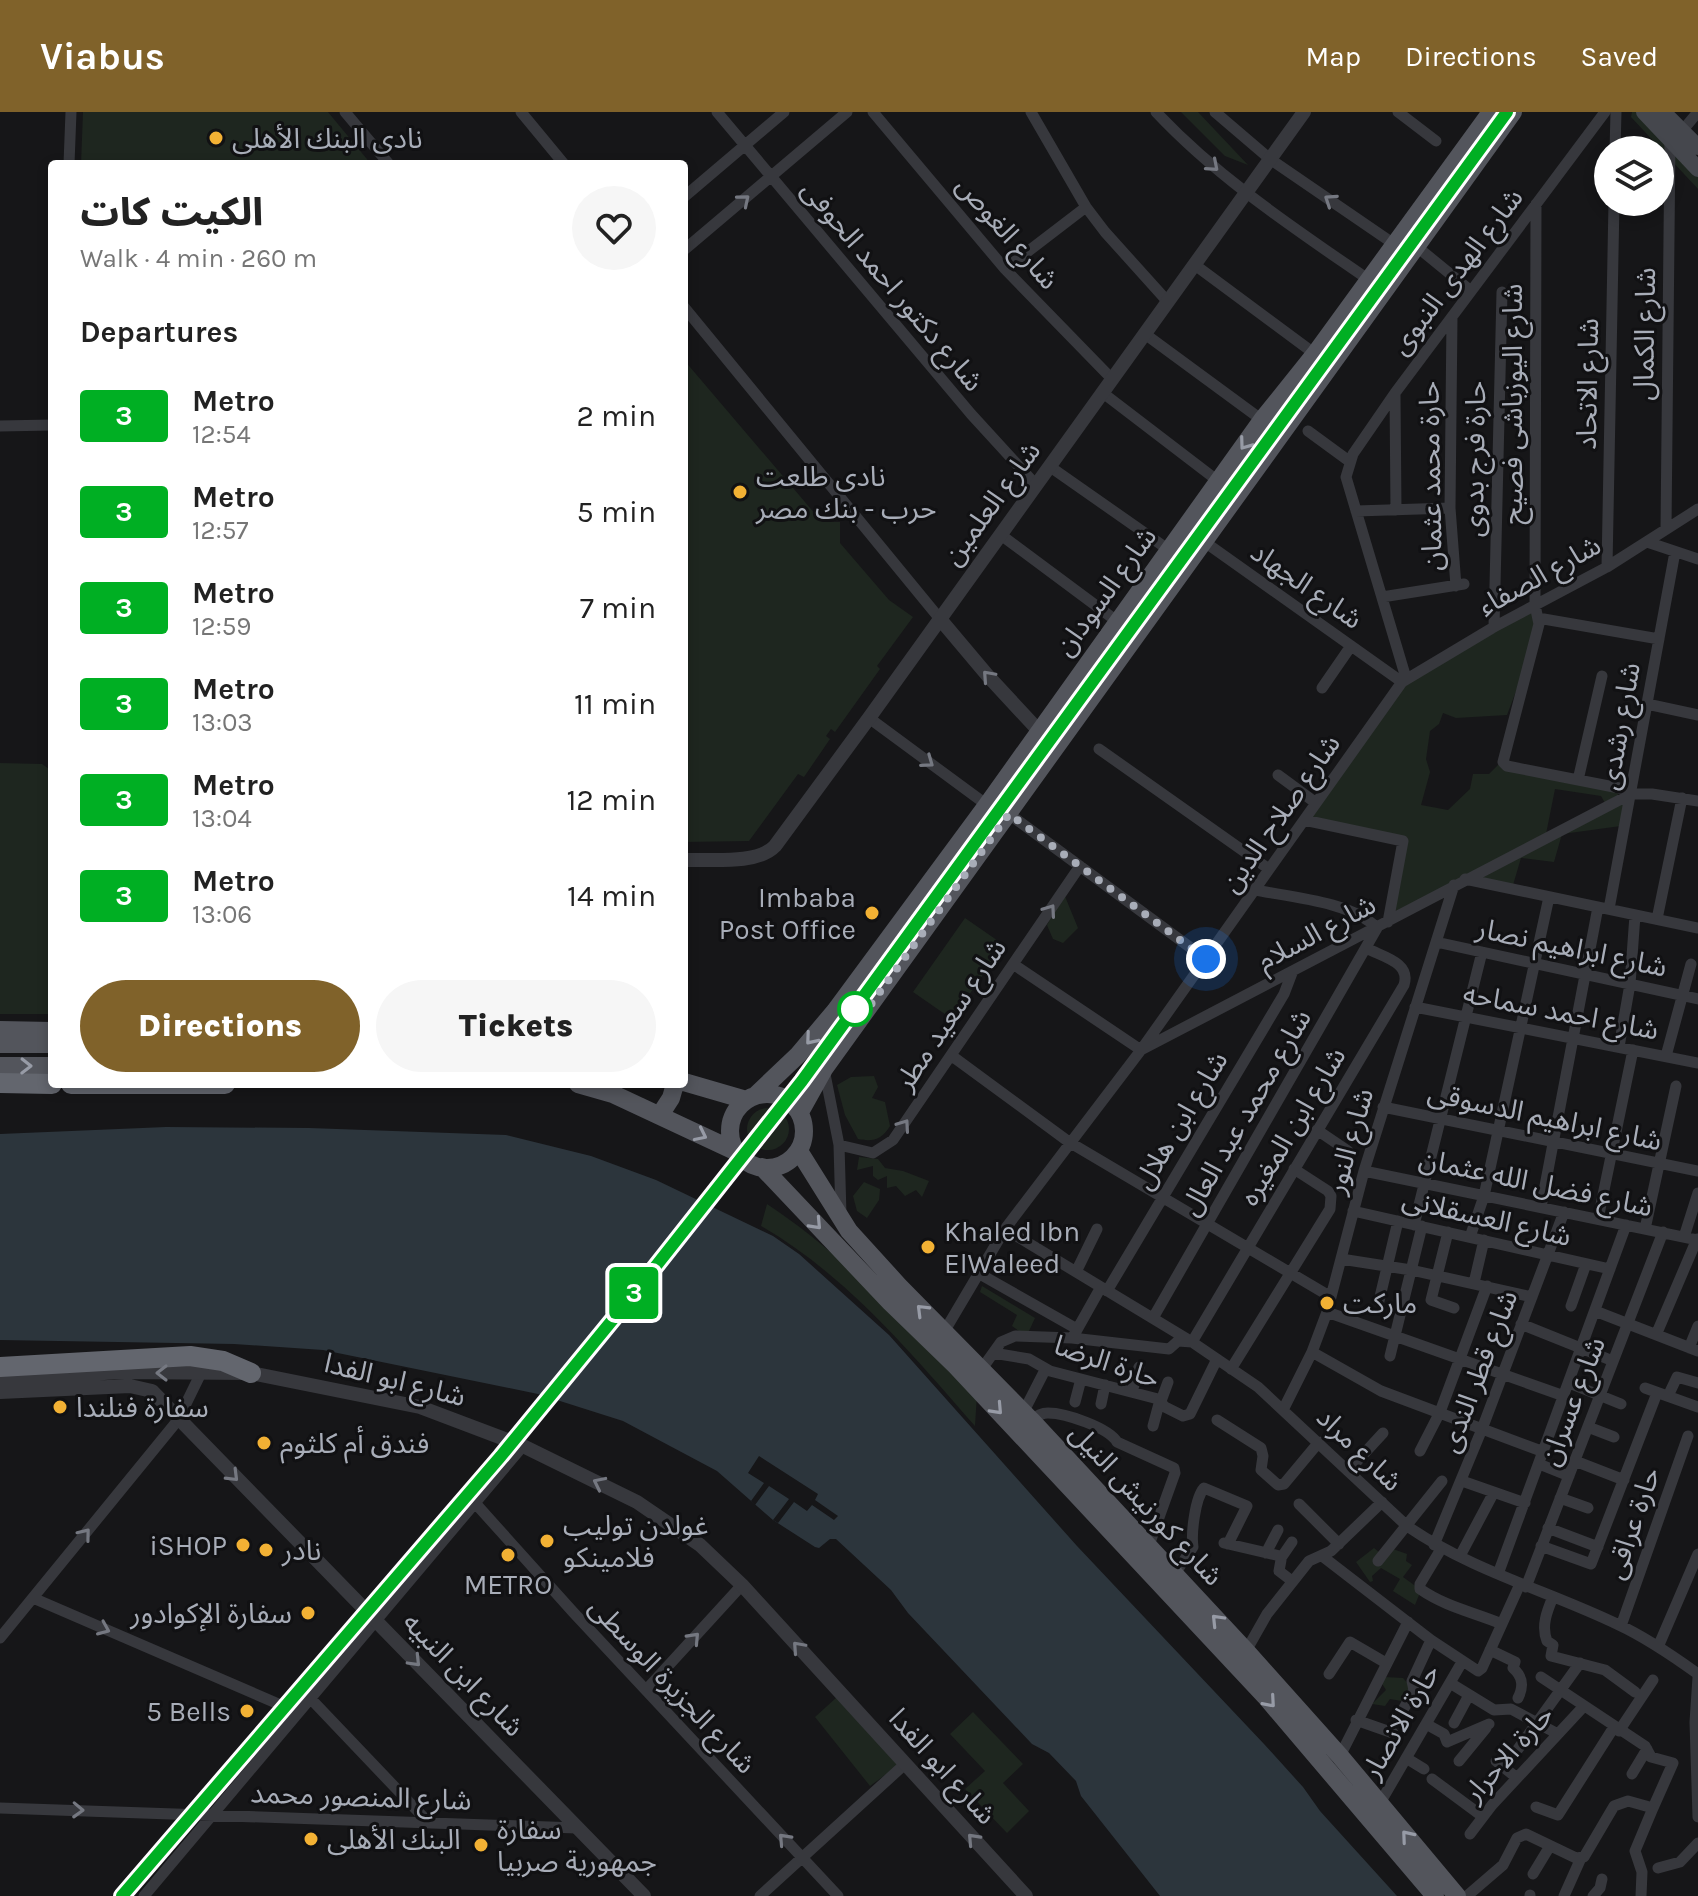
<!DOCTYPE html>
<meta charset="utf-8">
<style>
:root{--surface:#fff;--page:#f6f6f6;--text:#222;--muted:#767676;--accent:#80622a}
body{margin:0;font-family:Karla,"Noto Sans Arabic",sans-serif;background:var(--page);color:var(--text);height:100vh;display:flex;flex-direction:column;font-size:30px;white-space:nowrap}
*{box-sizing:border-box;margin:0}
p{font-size:26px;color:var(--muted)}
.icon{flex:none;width:44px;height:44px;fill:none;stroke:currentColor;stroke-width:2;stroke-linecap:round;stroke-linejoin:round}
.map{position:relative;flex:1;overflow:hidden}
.drawer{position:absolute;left:48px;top:48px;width:640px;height:928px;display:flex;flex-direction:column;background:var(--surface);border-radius:8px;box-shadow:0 4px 12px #0003}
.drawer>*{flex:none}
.badge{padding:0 16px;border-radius:6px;font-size:28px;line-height:52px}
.controls{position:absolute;left:1594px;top:24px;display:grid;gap:16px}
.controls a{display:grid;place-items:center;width:80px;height:80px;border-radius:50%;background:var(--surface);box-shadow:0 4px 12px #0003;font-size:40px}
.you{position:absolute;width:40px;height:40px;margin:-20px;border:6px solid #fff;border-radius:50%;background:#1a73e8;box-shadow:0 0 0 12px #1a73e833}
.map>.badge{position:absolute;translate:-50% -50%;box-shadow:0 0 0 4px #fff}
h2{padding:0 32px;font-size:30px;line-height:72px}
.round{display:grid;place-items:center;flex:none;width:84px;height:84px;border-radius:42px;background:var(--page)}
.summary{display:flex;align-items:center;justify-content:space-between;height:136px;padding:0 32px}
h1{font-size:38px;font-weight:800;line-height:60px}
.button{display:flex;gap:16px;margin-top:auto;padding:16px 32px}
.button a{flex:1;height:92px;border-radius:48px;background:var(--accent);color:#fff;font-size:32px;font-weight:800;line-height:92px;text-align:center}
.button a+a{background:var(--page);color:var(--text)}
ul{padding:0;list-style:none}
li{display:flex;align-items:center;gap:24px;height:96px;padding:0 32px}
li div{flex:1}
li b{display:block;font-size:30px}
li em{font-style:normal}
li .badge{min-width:88px;font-weight:700;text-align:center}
header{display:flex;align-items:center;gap:48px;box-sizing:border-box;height:112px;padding:0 40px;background:var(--accent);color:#fff}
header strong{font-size:38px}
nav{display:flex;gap:44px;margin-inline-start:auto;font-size:28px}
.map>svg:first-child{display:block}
.green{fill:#1e261f}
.water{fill:#2c353c}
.pier{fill:#161618}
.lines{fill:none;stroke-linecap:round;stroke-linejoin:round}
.minor{stroke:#37383d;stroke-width:11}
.tertiary{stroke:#37383d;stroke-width:14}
.secondary{stroke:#45474d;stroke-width:16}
.primary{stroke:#53555c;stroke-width:18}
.motorway{stroke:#63666e;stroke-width:20}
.oneway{stroke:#757881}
.oneway2{stroke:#979ba6}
.line-casing{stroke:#fff;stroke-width:18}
.line{stroke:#00af23;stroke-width:12}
.walk{stroke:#a8adb8;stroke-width:8;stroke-dasharray:0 14.4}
.poi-dot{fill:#f2b134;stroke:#111113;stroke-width:3}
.stop-dot{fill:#fff;stroke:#00af23;stroke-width:4}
.labels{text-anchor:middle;stroke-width:6;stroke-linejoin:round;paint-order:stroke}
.poi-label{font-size:28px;fill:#a8adb8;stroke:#111113;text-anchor:start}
.street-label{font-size:28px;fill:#a8adb8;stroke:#111113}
</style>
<header>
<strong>Viabus</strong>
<nav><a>Map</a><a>Directions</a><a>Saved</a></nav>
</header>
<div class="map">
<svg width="1698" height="1784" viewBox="0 0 1698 1784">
<rect width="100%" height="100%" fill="#161618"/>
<path class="green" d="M83 0H328L371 52H81Z
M1181 0H1198L1248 53 1225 44Z
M1632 0H1641L1698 60V77L1631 5Z
M684 248 822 410H840V431L889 488 913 505 877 554 880 557 835 620 831 617 826 624 830 627 804 665 798 662 749 729 684 730Z
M1533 497 1538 521 1507 603 1456 606 1443 601 1439 612 1430 619 1426 647 1430 660 1421 693 1448 698 1470 677 1473 662H1489L1498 653 1625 678 1605 691 1601 684 1555 677 1546 722 1393 802 1407 729 1306 705 1402 570Z
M0 651 42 652 52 659V902H0Z
M1626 688 1621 714 1562 722 1554 750 1521 746 1513 773 1473 766Z
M1064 782 1078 816 1063 831 1053 827 1047 813Z
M965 806 1004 833 952 907 913 880Z
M874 964 878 975 872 986 885 990 890 1014C882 1028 872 1030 858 1027L845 1003 837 973 851 965Z
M747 1017a21 21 0 1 1 42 0a21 21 0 1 1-42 0Z
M859 1045 878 1047 885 1056 903 1059 929 1069 922 1085 916 1078 905 1084 896 1074 887 1076V1064L878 1068 873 1064V1054L857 1058Z
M864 1070 880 1077 879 1088 867 1106 857 1099 853 1084Z
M767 1092C846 1144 910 1216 977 1282L975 1314C911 1241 846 1163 761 1114Z
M982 1174 1035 1206 1029 1219 1023 1222 1012 1214 1017 1203 980 1180Z
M1374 1436 1385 1445 1393 1437 1407 1442 1406 1449 1412 1453 1403 1465 1421 1478 1415 1493 1393 1479 1400 1467 1381 1456 1372 1464 1373 1469 1370 1470 1356 1450Z
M1384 1565 1403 1566 1410 1574 1407 1590 1390 1587 1385 1594 1372 1592 1386 1578 1381 1570Z
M837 1585 900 1652 870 1674 815 1605Z
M973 1600 1023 1652 1003 1671 1029 1699 1007 1721 965 1677 985 1659 950 1622Z"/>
<path class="water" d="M166 1015 309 1016 506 1023 591 1044 656 1068 773 1124 799 1142 889 1223 1077 1434 1264 1632 1303 1675 1320 1699 1397 1784H1160L1081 1684 1076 1669 1049 1641 1032 1632 908 1501 891 1478 836 1427H830L819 1436 815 1435 773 1408 717 1359 623 1309 538 1282 323 1238 234 1232 0 1228V1022Z"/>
<path class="pier" d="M759 1344 818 1382 815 1388 838 1404 834 1408 812 1393 807 1399 794 1390 778 1411 773 1408 789 1387 769 1374 755 1393 751 1389 764 1371 748 1361Z"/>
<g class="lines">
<path class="minor" d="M345 0 389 52
M521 0 564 52
M717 0 971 302 1036 373
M873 0 1005 157 1112 267
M1031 0 1086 95 1105 120 1168 190
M1156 0C1219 67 1294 116 1369 168
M1215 0 1270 47 1394 132
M1398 0 1436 29
M1682 19 1698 0
M1615 38 1616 0
M69 52 71 0
M684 85 784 0
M1536 92 1535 493 1539 512 1503 650 1507 654 1619 676 1631 682
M1416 134 1471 179
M684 138 847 0
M1195 153 1315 242
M1005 157 1086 95
M684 195 940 507
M1452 205 1450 396 1456 474
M1145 222 1262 308
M1103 281 1218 369
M1395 282 1396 398
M0 314 52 313
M1308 319 1349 349
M1049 354 1169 438
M1356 399 1450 396
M1185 416 1402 570
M1666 417 1670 27
M1001 423 1118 510
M1647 430 1698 447
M1607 455 1614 90
M1382 485 1464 472
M1538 506 1659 527
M1494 515 1502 180
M1406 566 1346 365 1353 342 1395 281 1605 0
M1322 576 1351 534
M1647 592 1698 603
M869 606 987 693
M1099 637 1269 757
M1278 663 1316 691
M1578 668 1602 564
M1009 702 1206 847
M1304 708 1403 729 1388 810
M1465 767 1698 816
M1609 797 1675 440
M1657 807 1682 686
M1436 830 1698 887
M1013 852 1141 938 1402 570 1494 515 1607 455 1698 397
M1415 895 1698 951
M1619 935 1630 872 1635 803
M952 944 1069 1030 1331 1185
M1666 944 1691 852
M824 957 839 1033 841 1103
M1383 995 1698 1059
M1317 1018 1348 1039
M839 1033 873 1041 893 1028 1080 754
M1364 1059 1698 1128
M1541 1095 1598 795
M1353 1099 1610 1157
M1598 1107 1633 938
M1414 1113 1482 840
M1005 1117 1192 1230 1258 1275 1407 1414C1472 1459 1549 1479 1619 1513 1647 1526 1673 1544 1698 1562
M1645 1117 1676 974
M1448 1120 1431 1188 1454 1196
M1470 1125 1484 1084 1549 785
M1684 1125 1698 1081
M1341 1147 1411 1158 1532 1185
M1076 1160 1097 1117
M978 1161 1077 1217
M1474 1171 1484 1128
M1107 1179 1284 882 1292 861
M1379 1189 1398 1109
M1571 1194 1586 1152
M1595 1199 1698 1239
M1327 1200 1564 1284
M1153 1206 1377 816C1352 790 1291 785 1255 778
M1521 1212 1613 1249
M944 1220 1005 1117 1141 938 1631 682H1652L1698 689
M1074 1223 1101 1175
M1656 1223 1697 1127
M1689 1236 1698 1214
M1312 1240 1381 1279 1544 1340
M993 1241 1029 1247 1050 1259 1158 1287 1165 1295 1183 1304 1190 1302 1217 1247
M1390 1244 1422 1114
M1231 1257 1330 1097 1331 1084 1328 1079 1294 1057
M981 1258 1001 1230 1015 1224 1072 1226 1169 1237 1178 1229 1192 1230 1404 873C1411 851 1384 845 1368 837
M1569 1271 1621 1292
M1645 1276 1698 1295
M1132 1280 1139 1255
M1668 1284 1677 1265 1698 1271
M1161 1289 1168 1270
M1075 1290 1081 1267
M1101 1292 1105 1273
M1284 1296 1312 1240 1327 1200 1364 1059 1454 773
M1023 1301 1045 1258
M1031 1308C1037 1304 1041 1301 1048 1301 1066 1301 1109 1316 1117 1330L1174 1356 1175 1361 1148 1436
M1217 1308 1261 1336 1263 1344 1261 1358 1278 1373 1284 1372 1319 1330
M1153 1314 1160 1288
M1588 1315 1614 1325
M1420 1339 1440 1300 1487 1174
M1575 1349 1624 1368
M1539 1352 1569 1364
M1348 1359 1383 1321
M1462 1369 1525 1391
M1560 1386 1588 1396
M476 1392 573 1500 838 1784
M1299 1392 1339 1432
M1548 1416 1598 1435
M1224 1431 1280 1444 1281 1448 1279 1459 1292 1469
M1434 1433 1482 1317 1564 1100
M1541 1434 1591 1452 1657 1281
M1441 1437 1420 1472V1477C1446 1495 1473 1500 1502 1512
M1266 1441 1278 1418
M1322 1444 1431 1528 1478 1559 1482 1556 1520 1472
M1460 1444 1494 1380
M1281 1446 1292 1430
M1378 1449 1442 1369
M1498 1462 1626 1113
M1174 1463 1193 1435C1191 1422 1195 1386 1204 1376L1247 1394 1228 1432
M1526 1475 1663 1120
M1553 1485C1547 1499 1541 1514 1547 1529L1553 1533 1551 1544 1605 1558 1635 1580
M33 1486 297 1600
M1621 1514 1688 1324
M0 1526 178 1308 201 1261
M1658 1535 1698 1442
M1490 1538 1515 1550 1513 1556C1523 1565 1524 1574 1518 1586
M1246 1539 1267 1502 1309 1449 1331 1439 1382 1390
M1329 1562 1350 1530 1386 1551
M1698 1565 1695 1610 1698 1705
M1450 1571 1494 1598 1511 1597 1558 1622
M646 1578 742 1473
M310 1586 429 1711
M1403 1598 1414 1578 1412 1569 1431 1528
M1356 1608 1393 1621
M1454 1611 1469 1583
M1426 1612 1444 1622 1447 1630 1489 1612
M1619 1619 1653 1568
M1518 1637 1580 1551
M1340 1644 1408 1510
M1406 1646 1424 1657
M1459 1649 1486 1616
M1496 1649 1517 1666
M1632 1662 1647 1637
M1432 1667 1482 1704
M1380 1691 1462 1550
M1536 1695 1558 1703 1614 1615
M0 1696 577 1716
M1470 1722 1492 1693 1584 1594
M1658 1756 1680 1750 1698 1731
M1533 1762 1550 1734
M144 1784 523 1334
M760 1784 905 1652
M1467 1784 1503 1753 1517 1726 1526 1722 1576 1746 1584 1745 1614 1694 1628 1689 1653 1696 1673 1651 1651 1645 1645 1634 1541 1565
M1530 1784V1783
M1564 1784 1581 1746
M1593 1784 1600 1776 1602 1767
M1641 1784 1642 1760 1635 1739 1653 1696"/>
<path class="tertiary" d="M940 507 988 564 1039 619
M684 748C710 747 757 753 775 734L869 606 1304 0
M0 1269 117 1260 251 1261 420 1295 523 1334 637 1390 700 1433 742 1473 1026 1784
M0 1280 130 1274 152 1279 644 1784"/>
<path class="secondary" d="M1644 0 1698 57
M1663 0 1698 35"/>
<path class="primary" d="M0 918 52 919
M0 932H52
M0 954H52
M684 970 746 988
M578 972 613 982 737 1040
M730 1019a37 37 0 1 1 74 0a37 37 0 1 1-74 0Z
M756 983 798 943 835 899 987 693 1262 308 1315 242 1491 0
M800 1000 824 957 1513 0
M660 1003 671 986 675 972
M799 1039 849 1119 899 1174 1031 1308 1246 1539 1340 1644 1457 1784
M762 1055 890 1190 956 1254 1265 1584 1435 1784"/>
<path class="motorway" d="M0 971 52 972
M71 972H225
M0 1255 190 1244 223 1249 251 1261"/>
</g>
<defs><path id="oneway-chevron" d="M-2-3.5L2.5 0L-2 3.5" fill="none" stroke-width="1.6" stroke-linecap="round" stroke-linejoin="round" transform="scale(2)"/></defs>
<g class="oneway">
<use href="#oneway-chevron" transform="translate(1213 54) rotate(41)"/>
<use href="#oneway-chevron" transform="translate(744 88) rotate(-40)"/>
<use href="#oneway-chevron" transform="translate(1330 88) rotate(-146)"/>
<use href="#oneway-chevron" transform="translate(988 564) rotate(-132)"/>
<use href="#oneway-chevron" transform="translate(928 650) rotate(36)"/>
<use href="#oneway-chevron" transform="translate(1050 798) rotate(-55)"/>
<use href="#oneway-chevron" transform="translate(904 1013) rotate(-55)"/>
<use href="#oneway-chevron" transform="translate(162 1261) rotate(-180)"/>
<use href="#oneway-chevron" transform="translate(233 1364) rotate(45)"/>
<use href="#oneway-chevron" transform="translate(599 1371) rotate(-154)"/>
<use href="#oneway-chevron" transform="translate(85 1422) rotate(-51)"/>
<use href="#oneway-chevron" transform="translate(104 1517) rotate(23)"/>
<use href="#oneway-chevron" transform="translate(694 1526) rotate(-47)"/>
<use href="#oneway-chevron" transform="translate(798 1535) rotate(-132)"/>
<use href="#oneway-chevron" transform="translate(415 1549) rotate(46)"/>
<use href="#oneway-chevron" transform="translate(78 1698) rotate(2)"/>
<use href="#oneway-chevron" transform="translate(784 1727) rotate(-133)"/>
<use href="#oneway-chevron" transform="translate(973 1727) rotate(-133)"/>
</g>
<g class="oneway2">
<use href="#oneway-chevron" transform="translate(1245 332) rotate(126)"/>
<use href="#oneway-chevron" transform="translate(811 927) rotate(130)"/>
<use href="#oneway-chevron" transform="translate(26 954) rotate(1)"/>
<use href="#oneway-chevron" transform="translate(701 1023) rotate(26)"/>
<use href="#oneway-chevron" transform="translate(816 1112) rotate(47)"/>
<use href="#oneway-chevron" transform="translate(922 1198) rotate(-135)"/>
<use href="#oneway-chevron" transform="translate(997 1297) rotate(47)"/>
<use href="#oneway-chevron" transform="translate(1217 1508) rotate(-134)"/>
<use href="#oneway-chevron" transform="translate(1270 1590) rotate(49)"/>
<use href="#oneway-chevron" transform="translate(1407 1724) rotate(-130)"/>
</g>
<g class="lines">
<defs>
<path id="line" d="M122 1784 501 1344 637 1178 802 969 1507 0"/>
</defs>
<use href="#line" class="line-casing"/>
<use href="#line" class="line"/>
<path class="walk" d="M855 897 861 906 1009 702 1206 847"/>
</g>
<g class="poi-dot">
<circle cx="216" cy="26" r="8"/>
<circle cx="740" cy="380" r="8"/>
<circle cx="872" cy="801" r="8"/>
<circle cx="928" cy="1135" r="8"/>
<circle cx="1327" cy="1191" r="8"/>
<circle cx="60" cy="1295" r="8"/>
<circle cx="264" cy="1331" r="8"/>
<circle cx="547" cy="1429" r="8"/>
<circle cx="243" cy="1433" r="8"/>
<circle cx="266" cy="1438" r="8"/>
<circle cx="508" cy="1443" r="8"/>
<circle cx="308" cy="1501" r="8"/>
<circle cx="247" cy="1599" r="8"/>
<circle cx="311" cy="1727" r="8"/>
<circle cx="481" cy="1733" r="8"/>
</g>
<circle class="stop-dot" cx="855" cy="897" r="16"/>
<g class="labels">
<g class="poi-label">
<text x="232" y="36">نادى البنك الأهلى</text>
<text x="756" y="374">نادى طلعت<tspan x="756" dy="32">حرب - بنك مصر</tspan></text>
<text x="856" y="795" text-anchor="end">Imbaba<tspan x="856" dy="32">Post Office</tspan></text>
<text x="944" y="1129">Khaled Ibn<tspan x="944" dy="32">ElWaleed</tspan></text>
<text x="1343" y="1201">ماركت</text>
<text x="76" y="1305">سفارة فنلندا</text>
<text x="280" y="1341">فندق أم كلثوم</text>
<text x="563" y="1423">غولدن توليب<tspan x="563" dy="32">فلامينكو</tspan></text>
<text x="227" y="1443" text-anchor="end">iSHOP</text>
<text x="282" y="1448">نادر</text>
<text x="508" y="1482" text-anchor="middle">METRO</text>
<text x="292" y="1511" text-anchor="end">سفارة الإكوادور</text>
<text x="231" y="1609" text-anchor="end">5 Bells</text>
<text x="497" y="1727">سفارة<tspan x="497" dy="32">جمهورية صربيا</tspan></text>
<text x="327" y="1737">البنك الأهلى</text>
</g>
<g class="street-label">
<text transform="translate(1008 120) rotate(49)" y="10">شارع الغوص</text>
<text transform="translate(1456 159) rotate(-53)" y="10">شارع الهدى النبوى</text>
<text transform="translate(893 173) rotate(50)" y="10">شارع دكتور احمد الحوفى</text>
<text transform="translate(1644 222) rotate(-89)" y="10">شارع الكمال</text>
<text transform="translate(1587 272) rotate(-89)" y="10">شارع الاتحاد</text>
<text transform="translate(1512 292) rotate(-90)" y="10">شارع اليوزباشى فصيح</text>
<text transform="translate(1474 347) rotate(-89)" y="10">حارة فرج بدوى</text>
<text transform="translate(1430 364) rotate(-91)" y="10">حارة محمد عثمان</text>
<text transform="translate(991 391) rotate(-54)" y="10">شارع العلمين</text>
<text transform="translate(1539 463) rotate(-29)" y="10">شارع الصفاء</text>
<text transform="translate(1307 473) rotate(35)" y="10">شارع الجهاد</text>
<text transform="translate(1105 479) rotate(-54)" y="10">شارع السودان</text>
<text transform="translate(1619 614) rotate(-80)" y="10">شارع رشدى</text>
<text transform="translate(1280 701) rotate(-55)" y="10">شارع صلاح الدين</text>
<text transform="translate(1316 820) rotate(-28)" y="10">شارع السلام</text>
<text transform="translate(1572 835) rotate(12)" y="10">شارع ابراهيم نصار</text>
<text transform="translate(1561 899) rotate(11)" y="10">شارع احمد سماحه</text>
<text transform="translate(950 902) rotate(-56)" y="10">شارع سعيد مطر</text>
<text transform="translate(1245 1000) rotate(-60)" y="10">شارع محمد عبد العال</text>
<text transform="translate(1545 1004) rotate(12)" y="10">شارع ابراهيم الدسوقى</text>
<text transform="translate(1180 1008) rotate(-59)" y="10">شارع ابن هلال</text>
<text transform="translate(1292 1014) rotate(-59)" y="10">شارع ابن المغيره</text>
<text transform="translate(1349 1029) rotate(-74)" y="10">شارع النور</text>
<text transform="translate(1536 1070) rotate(12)" y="10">شارع فضل الله عثمان</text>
<text transform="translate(1487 1105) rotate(13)" y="10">شارع العسقلانى</text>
<text transform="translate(1107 1249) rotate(19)" y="10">حارة الرضا</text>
<text transform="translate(1478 1259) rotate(-69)" y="10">شارع قطر الندى</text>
<text transform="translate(395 1267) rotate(14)" y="10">شارع ابو الفدا</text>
<text transform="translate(1572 1289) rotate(-69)" y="10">شارع عسران</text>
<text transform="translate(1360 1337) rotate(44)" y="10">شارع مراد</text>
<text transform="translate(1147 1392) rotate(47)" y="10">شارع كورنيش النيل</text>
<text transform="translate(1632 1411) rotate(-71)" y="10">حارة عراقى</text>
<text transform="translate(464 1562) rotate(46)" y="10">شارع ابن النبيه</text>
<text transform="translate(673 1573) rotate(47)" y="10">شارع الجزيرة الوسطى</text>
<text transform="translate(1400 1609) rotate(-60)" y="10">حارة الانصار</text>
<text transform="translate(1508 1641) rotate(-48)" y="10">حارة الاحرار</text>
<text transform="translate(943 1654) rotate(48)" y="10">شارع ابو الفدا</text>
<text transform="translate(361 1684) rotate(2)" y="10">شارع المنصور محمد</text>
</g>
</g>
</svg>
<div class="controls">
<a><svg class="icon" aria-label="layers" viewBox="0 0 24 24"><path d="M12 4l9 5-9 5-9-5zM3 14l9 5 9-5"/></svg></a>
</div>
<div class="you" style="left:1206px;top:847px"></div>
<b class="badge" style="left:634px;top:1181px;background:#00af23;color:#fff">3</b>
<section class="drawer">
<div class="summary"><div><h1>الکيت کات</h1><p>Walk · 4 min · 260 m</p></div><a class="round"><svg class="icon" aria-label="heart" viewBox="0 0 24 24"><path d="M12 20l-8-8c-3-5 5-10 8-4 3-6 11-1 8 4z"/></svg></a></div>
<h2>Departures</h2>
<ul>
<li><span class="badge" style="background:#00af23;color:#fff">3</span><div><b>Metro</b><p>12:54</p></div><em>2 min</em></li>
<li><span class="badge" style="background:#00af23;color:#fff">3</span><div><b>Metro</b><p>12:57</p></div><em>5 min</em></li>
<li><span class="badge" style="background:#00af23;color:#fff">3</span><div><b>Metro</b><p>12:59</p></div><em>7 min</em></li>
<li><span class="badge" style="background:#00af23;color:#fff">3</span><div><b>Metro</b><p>13:03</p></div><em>11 min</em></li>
<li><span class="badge" style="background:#00af23;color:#fff">3</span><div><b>Metro</b><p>13:04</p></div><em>12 min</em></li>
<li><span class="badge" style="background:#00af23;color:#fff">3</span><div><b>Metro</b><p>13:06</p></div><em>14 min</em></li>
</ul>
<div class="button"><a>Directions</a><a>Tickets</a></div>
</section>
</div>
